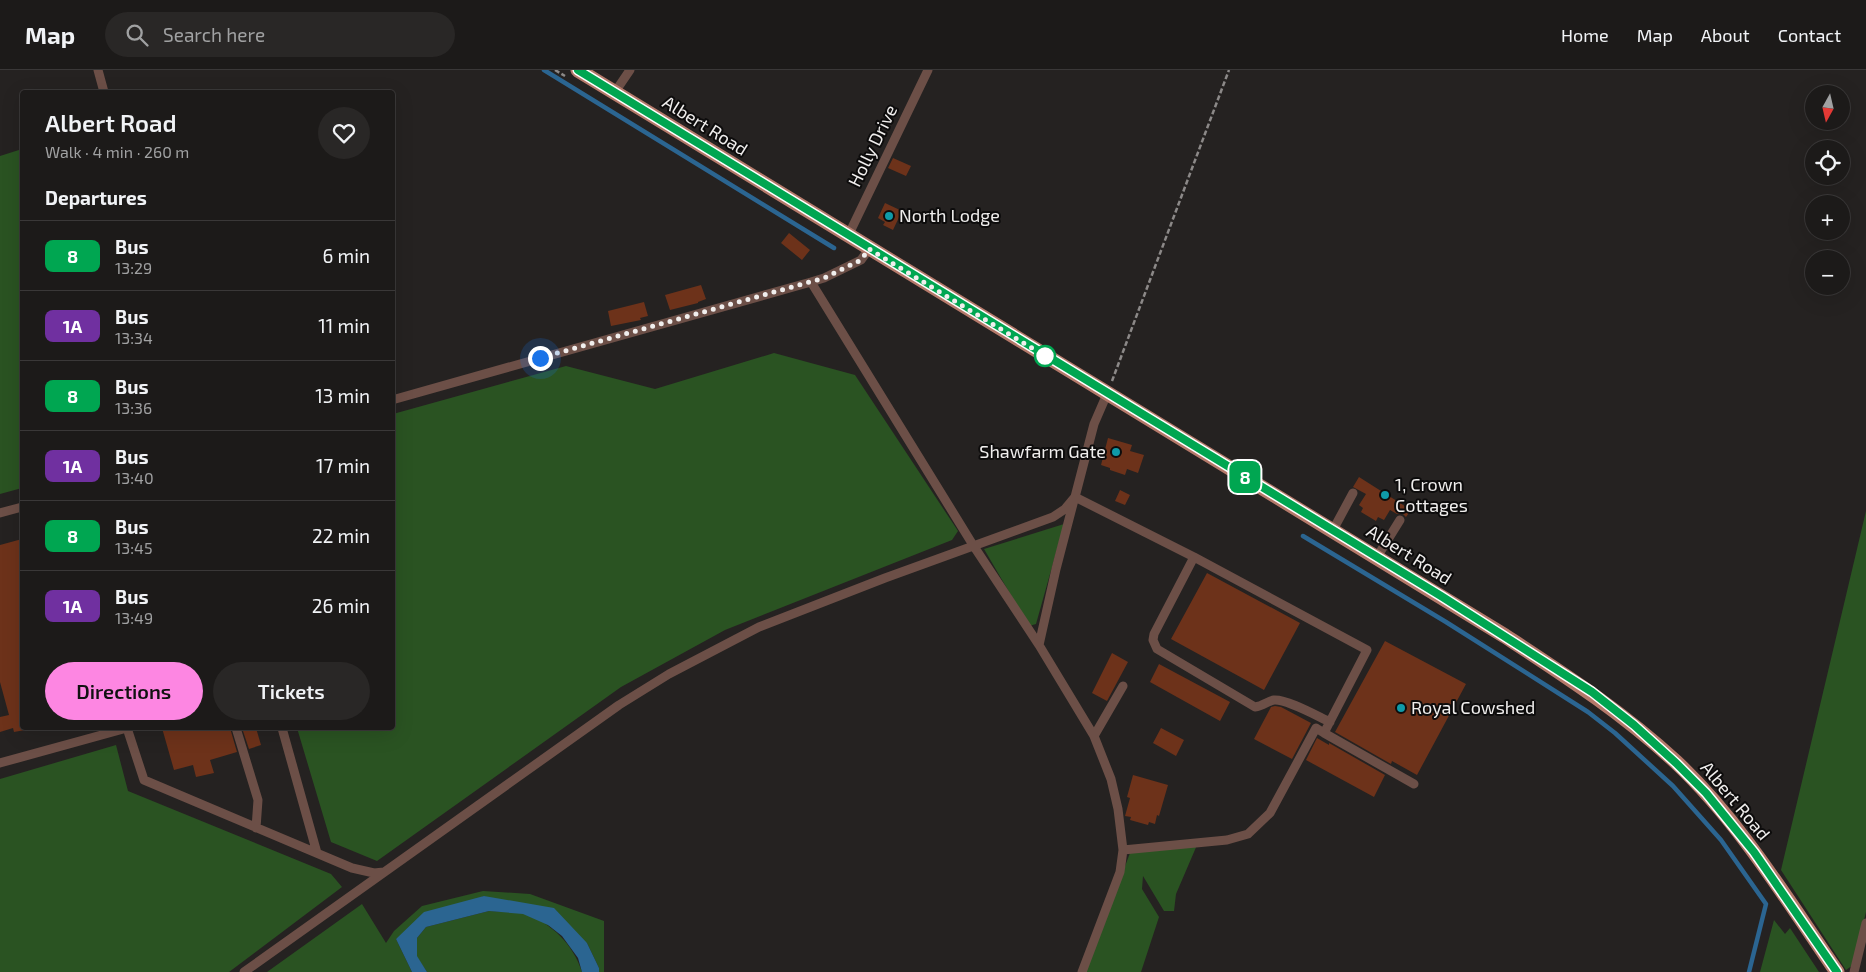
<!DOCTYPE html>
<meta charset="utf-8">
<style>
:root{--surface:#1c1a19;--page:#292726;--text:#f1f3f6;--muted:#a0a1a2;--line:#3a3838;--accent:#fd86e2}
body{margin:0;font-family:"Exo 2",sans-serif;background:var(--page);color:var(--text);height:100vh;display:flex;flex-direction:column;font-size:19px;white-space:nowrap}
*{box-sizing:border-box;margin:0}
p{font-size:16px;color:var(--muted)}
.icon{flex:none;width:28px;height:28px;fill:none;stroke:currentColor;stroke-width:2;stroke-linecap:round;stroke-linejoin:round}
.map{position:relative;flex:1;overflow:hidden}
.sheet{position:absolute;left:20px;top:20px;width:375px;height:640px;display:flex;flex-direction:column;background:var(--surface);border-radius:5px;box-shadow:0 5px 20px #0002,0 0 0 1px var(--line)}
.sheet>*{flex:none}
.badge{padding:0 10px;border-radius:8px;font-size:18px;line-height:32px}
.needle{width:32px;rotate:188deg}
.tools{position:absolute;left:1805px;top:15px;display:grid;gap:10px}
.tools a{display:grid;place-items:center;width:45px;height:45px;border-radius:50%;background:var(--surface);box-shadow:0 5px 20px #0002,0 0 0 1px var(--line);font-size:25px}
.you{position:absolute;width:25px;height:25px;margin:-12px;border:4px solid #fff;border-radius:50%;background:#1a73e8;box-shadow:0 0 0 8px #1a73e833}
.map>.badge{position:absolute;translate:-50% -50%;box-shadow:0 0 0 2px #fff}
h2{padding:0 25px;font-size:19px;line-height:45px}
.round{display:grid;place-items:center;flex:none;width:52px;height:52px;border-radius:26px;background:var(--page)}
.head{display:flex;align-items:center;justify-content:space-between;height:85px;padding:0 25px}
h1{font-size:24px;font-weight:600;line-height:38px}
.action{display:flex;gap:10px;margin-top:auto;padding:10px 25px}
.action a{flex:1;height:58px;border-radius:30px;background:var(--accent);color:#111;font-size:20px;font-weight:600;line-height:58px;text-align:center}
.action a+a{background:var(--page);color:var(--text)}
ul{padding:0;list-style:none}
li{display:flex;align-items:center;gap:15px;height:70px;padding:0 25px;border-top:1px solid var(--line)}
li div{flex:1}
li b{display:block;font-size:19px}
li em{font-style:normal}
li .badge{min-width:55px;font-weight:700;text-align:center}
header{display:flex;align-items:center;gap:30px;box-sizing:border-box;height:70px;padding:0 25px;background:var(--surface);border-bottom:1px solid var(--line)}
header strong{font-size:24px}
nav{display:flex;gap:28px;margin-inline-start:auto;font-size:18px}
.search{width:350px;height:45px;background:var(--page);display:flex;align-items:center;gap:12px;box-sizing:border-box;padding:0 18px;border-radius:28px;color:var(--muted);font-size:19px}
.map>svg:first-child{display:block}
.green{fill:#2a5322}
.water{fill:#2b6591}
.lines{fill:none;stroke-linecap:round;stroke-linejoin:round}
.stream{stroke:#2b6591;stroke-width:4.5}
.building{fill:#6d321a}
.path{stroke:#8c8988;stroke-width:2.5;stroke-dasharray:5 2.5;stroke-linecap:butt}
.lane{stroke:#6c4f47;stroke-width:9}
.primary{stroke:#b4796a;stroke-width:15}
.line-casing{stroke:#fff;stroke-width:11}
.line{stroke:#00a651;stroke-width:8}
.walk{stroke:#f0eeed;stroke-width:5;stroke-dasharray:0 9}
.culture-dot{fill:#0f9aa8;stroke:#0d0c0c;stroke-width:2}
.stop-dot{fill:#fff;stroke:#00a651;stroke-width:2.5}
.labels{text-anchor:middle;stroke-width:4;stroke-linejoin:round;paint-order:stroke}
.street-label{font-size:18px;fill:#f0eeed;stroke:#0d0c0c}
.poi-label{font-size:18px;fill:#f0eeed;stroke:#0d0c0c;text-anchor:start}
</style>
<header>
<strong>Map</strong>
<div class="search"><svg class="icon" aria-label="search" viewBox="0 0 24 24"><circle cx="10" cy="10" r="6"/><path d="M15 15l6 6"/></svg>Search here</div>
<nav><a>Home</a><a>Map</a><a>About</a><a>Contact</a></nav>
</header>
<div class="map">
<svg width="1866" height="902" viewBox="0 0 1866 902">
<rect width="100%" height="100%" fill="#252221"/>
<path class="green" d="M22 79V418L0 424V86Z
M774 283 855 305 958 461 952 470 725 560 621 617 377 791 331 772 297 658H392L393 344 566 296 655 319Z
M1866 441V842L1853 895 1846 900 1781 800Z
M1064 454 1036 554 1029 556 984 479Z
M116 675 128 721 331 804 342 817 229 902H0V709Z
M1197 775 1176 824 1174 841H1164L1143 806 1142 819 1159 847 1141 902H1085L1130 783Z
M483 821 530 824 604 851V902H599V898L587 873 484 826 396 869 412 902H267L362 834 386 873 394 861 422 836Z
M489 841C500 842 513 841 524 844 552 853 573 874 582 902H427L417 887V868L426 857Z
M1774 850 1785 864 1790 858 1819 902H1760Z"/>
<path class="water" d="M484 826 554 838 587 873 599 898V902H582L578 888 562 866 548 855 523 844 489 841 426 857 417 868V886L427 902H412L396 869 424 842Z"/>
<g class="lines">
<path class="stream" d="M544 0 834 178
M1303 466 1446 552 1588 642 1615 663 1673 716 1721 770 1766 834 1749 902"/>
</g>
<path class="building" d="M893 88 911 96 906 106 888 98Z
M885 133 902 141 893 160 883 155 885 152 878 148Z
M789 163 810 180 802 190 781 173Z
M701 215 706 229 698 232V233L670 240 665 225Z
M644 232 648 246 640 248 641 250 611 256 608 241Z
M1108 368 1132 375 1130 381 1144 385 1138 403 1127 399 1125 405 1110 400V398L1101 395Z
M1359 407 1411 440 1406 447 1403 444H1397L1390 440 1384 450 1378 447 1376 451 1361 442 1363 438 1359 435 1366 424 1353 417Z
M1120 420 1130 425 1125 435 1115 431Z
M22 469V658L25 660 14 662 13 658 0 662V647L9 645 0 612V475Z
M1207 503 1300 553 1264 620 1171 569Z
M1385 571 1466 614 1417 705 1392 691 1391 694 1335 662Z
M1112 583 1128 592 1107 631 1092 623Z
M1159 594 1230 632 1220 651 1150 612Z
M1275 636 1281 637 1311 653 1292 689 1254 669 1271 637Z
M162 658H230L237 682 210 690 214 703 196 707 193 695 174 700Z
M242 658H256L261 675 249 679Z
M1161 658 1184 670 1176 686 1153 673Z
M1317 668 1329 675V673L1385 705 1374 727 1306 690Z
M1133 705 1168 715 1159 746 1157 745 1155 754 1149 752 1148 755 1130 750 1131 747 1125 746 1130 728 1127 727Z"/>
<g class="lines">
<path class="path" d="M555 0 565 6
M1112 311 1229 0"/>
<path class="lane" d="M98 0 104 22
M615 22 630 0
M848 166 928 0
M811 212 824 208 861 190 869 179
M392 330 811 212 973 475 1039 575 1094 666 1111 709 1118 739 1123 780
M0 443 22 437
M1333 460 1353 423
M1194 487 1154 564 1153 570 1157 579 1255 637C1263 636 1268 631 1274 630 1287 629 1317 646 1330 652
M1377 487 1400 450
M1039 575 1056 499 1074 430
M127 658 144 710 352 798 374 803 384 802
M236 658 258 730 256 758
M282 658 317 783
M1324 663 1414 714
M1094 666 1123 616
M0 693 127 658
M244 902 619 635 669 604 759 557 885 508 1053 447 1065 439 1075 427
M1082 902 1120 802 1123 780 1227 770 1248 764 1270 743 1316 658 1324 663 1367 580 1194 487 1075 427 1094 354 1107 324
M1854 902 1866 853"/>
<path class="primary" d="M578 0 1505 566C1566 606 1622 642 1676 692 1740 752 1787 830 1837 902"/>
</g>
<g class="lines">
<defs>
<path id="line" d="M578 0 1441 526 1592 622 1634 655 1676 693 1706 723 1754 782 1837 902"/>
</defs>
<use href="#line" class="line-casing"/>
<use href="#line" class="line"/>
<path class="walk" d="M540 288 824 208 861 190 869 179 1045 286"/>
</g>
<g class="culture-dot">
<circle cx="889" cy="146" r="5"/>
<circle cx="1116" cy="382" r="5"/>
<circle cx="1385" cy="425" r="5"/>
<circle cx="1401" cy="638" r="5"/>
</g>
<circle class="stop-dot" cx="1045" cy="286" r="10"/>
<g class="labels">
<g class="street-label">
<text transform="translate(705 56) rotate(32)" y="6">Albert Road</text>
<text transform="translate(873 76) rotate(-64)" y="6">Holly Drive</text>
<text transform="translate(1409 485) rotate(32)" y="6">Albert Road</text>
<text transform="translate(1735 731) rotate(50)" y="6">Albert Road</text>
</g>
<g class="poi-label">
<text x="899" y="152">North Lodge</text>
<text x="1106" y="388" text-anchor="end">Shawfarm Gate</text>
<text x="1395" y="421">1, Crown<tspan x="1395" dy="21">Cottages</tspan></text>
<text x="1411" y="644">Royal Cowshed</text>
</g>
</g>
</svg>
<div class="tools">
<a><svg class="needle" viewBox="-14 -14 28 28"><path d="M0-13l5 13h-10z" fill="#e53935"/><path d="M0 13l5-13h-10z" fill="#a0a1a2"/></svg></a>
<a><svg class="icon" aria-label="locate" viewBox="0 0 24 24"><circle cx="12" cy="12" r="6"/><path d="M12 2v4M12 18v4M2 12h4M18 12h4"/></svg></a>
<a>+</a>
<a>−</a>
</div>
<div class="you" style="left:540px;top:288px"></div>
<b class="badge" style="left:1245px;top:407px;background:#00a651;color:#fff">8</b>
<section class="sheet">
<div class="head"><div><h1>Albert Road</h1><p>Walk · 4 min · 260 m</p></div><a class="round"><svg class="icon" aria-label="heart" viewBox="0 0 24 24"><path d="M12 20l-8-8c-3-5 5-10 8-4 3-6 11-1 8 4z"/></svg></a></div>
<h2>Departures</h2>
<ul>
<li><span class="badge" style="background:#00a651;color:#fff">8</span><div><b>Bus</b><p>13:29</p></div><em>6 min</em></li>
<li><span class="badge" style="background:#7030a0;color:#fff">1A</span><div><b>Bus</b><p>13:34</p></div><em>11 min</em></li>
<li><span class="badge" style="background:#00a651;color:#fff">8</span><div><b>Bus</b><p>13:36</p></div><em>13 min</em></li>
<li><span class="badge" style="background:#7030a0;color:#fff">1A</span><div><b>Bus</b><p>13:40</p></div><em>17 min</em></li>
<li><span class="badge" style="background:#00a651;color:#fff">8</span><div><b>Bus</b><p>13:45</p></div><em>22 min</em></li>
<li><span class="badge" style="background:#7030a0;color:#fff">1A</span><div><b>Bus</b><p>13:49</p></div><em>26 min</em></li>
</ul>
<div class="action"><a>Directions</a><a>Tickets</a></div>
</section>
</div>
